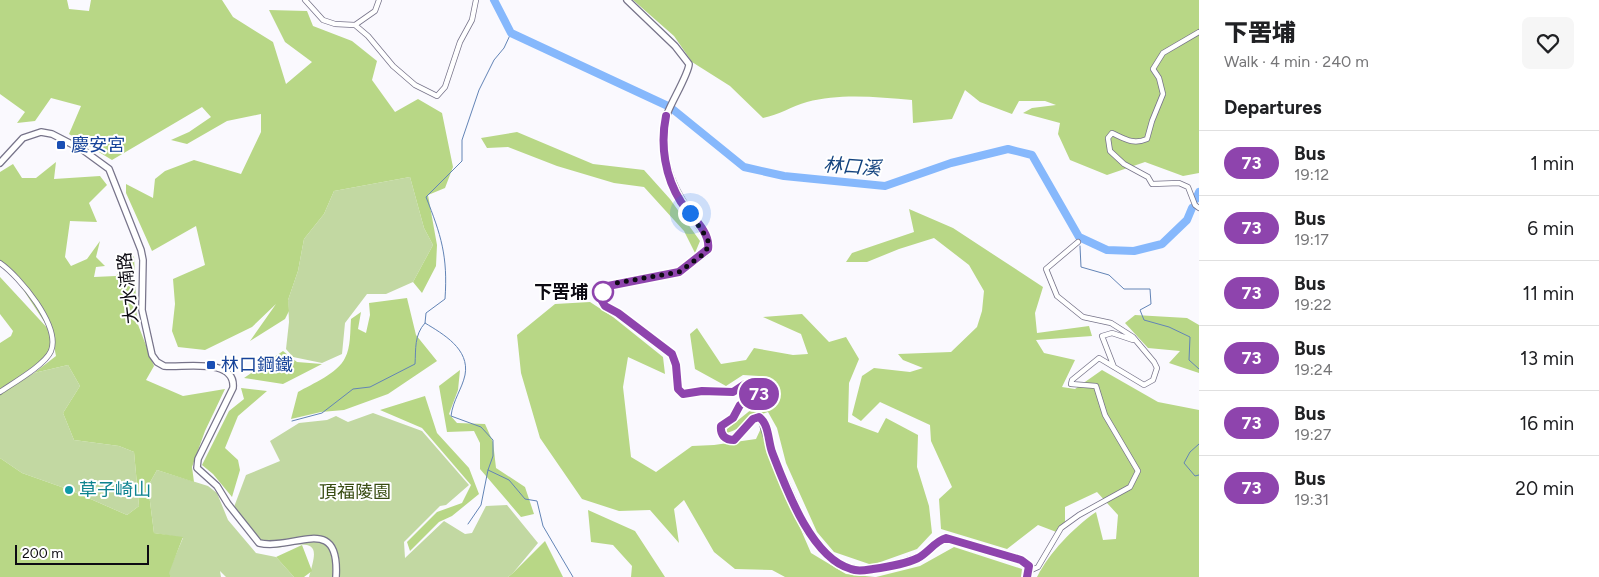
<!DOCTYPE html>
<meta charset="utf-8">
<style>
:root{--surface:#fff;--page:#f6f6f6;--text:#202124;--muted:#757577;--line:#e0e0e0}
body{margin:0;font-family:Figtree,"Noto Sans TC",sans-serif;background:var(--page);color:var(--text);height:100vh;display:flex;flex-direction:column;font-size:19px;white-space:nowrap}
*{box-sizing:border-box;margin:0}
p{font-size:16px;color:var(--muted)}
.icon{flex:none;width:28px;height:28px;fill:none;stroke:currentColor;stroke-width:2;stroke-linecap:round;stroke-linejoin:round}
.map{position:relative;flex:1;overflow:hidden}
.side{display:flex;flex-direction:column;background:var(--surface);width:400px}
.side>*{flex:none}
.badge{padding:0 10px;border-radius:16px;font-size:18px;line-height:32px}
.scale{position:absolute;left:15px;bottom:12px;width:134px;box-sizing:border-box;padding-left:5px;border:2px solid #0d0b13;border-top:0;font-size:14px;line-height:18px;white-space:nowrap;color:#0d0b13;-webkit-text-stroke:4px #fff;paint-order:stroke}
.you{position:absolute;width:25px;height:25px;margin:-12px;border:4px solid #fff;border-radius:50%;background:#1a73e8;box-shadow:0 0 0 8px #1a73e833}
.map>.badge{position:absolute;translate:-50% -50%;box-shadow:0 0 0 2px #fff}
h2{padding:0 25px;font-size:19px;line-height:45px}
.round{display:grid;place-items:center;flex:none;width:52px;height:52px;border-radius:8px;background:var(--page)}
.summary{display:flex;align-items:center;justify-content:space-between;height:85px;padding:0 25px}
h1{font-size:24px;font-weight:800;line-height:38px}
ul{padding:0;list-style:none}
li{display:flex;align-items:center;gap:15px;height:65px;padding:0 25px;border-top:1px solid var(--line)}
li div{flex:1}
li b{display:block;font-size:19px}
li em{font-style:normal}
li .badge{min-width:55px;font-weight:700;text-align:center}
main{display:flex;flex:1;min-height:0}
.map>svg:first-child{display:block}
.green{fill:#c2d8a2}
.forest{fill:#b8d786}
.lines{fill:none;stroke-linecap:round;stroke-linejoin:round}
.stream{stroke:#6284b6;stroke-width:1}
.river{stroke:#86b8fc;stroke-width:8}
.minor-casing{stroke:#77748a;stroke-width:6}
.tertiary-casing{stroke:#77748a;stroke-width:8}
.minor{stroke:#fff;stroke-width:4.5}
.tertiary{stroke:#fff;stroke-width:5.5}
.line-casing{stroke:#fff;stroke-width:11}
.line{stroke:#8e44ad;stroke-width:8}
.walk{stroke:#0d0b13;stroke-width:5;stroke-dasharray:0 9}
.transit-dot{fill:#1a4fb4;stroke:#fff;stroke-width:2}
.stop-dot{fill:#fff;stroke:#8e44ad;stroke-width:2.5}
.culture-dot{fill:#0f9aa8;stroke:#fff;stroke-width:2}
.labels{text-anchor:middle;stroke-width:4;stroke-linejoin:round;paint-order:stroke}
.transit-label{font-size:18px;fill:#164399;stroke:#fff;text-anchor:start}
.street-label{font-size:18px;fill:#0d0b13;stroke:#fff}
.stop-label{font-size:18px;font-weight:bold;fill:#0d0b13;stroke:#fff;text-anchor:end}
.culture-label{font-size:18px;fill:#0d838f;stroke:#fff;text-anchor:start}
.park-label{font-size:18px;fill:#394c12;stroke:#fff}
.water-label{font-size:19px;font-style:italic;fill:#12427e;stroke:#fff}
</style>
<main>
<div class="map">
<svg width="1199" height="577" viewBox="0 0 1199 577">
<rect width="100%" height="100%" fill="#faf9fe"/>
<path class="green" d="M410 177 424 228 433 245 413 282 386 294H367L345 323 342 354 322 363 293 357 286 349 289 322 288 300 298 271 304 239 324 214 334 191Z
M68 365 80 386 63 413 74 440 119 446 134 452 139 506 127 515 70 490 22 473 0 458V394L34 373Z
M373 413 422 431 469 485 446 505 440 506 404 542 405 558 444 521 465 534 472 533 486 506 507 505 538 543 513 573 508 577H309C317 549 319 541 286 546 283 547 277 548 274 548 260 546 242 518 234 507L246 475 280 461 270 441 299 423 327 420 336 416 348 422Z
M157 470 208 486 217 493 228 520 256 553 276 557 294 577H226L220 571 221 577H171L168 573 183 538 154 533 148 486Z"/>
<path class="forest" d="M0 0H67L69 9 89 11 91 0H222L233 17 273 42 286 84 312 62 285 42 269 10 307 11 313 26 352 41 377 61 372 80 395 112 418 99 442 113 453 167 445 188 428 195 437 245 436 266 422 293 413 282 433 245 424 228 410 177 334 191 324 214 304 239 298 271 288 300 289 311 285 319 250 341 276 304 252 327 205 350 178 347 172 331 175 304 173 279 205 265 196 226 152 251 126 193V184L153 198 155 179 165 171 194 160 241 174 261 132V114L227 121 187 144 171 140 189 132 211 117 202 107 112 160 69 134 81 106 51 98 35 121 17 123 25 112 0 94Z
M633 0H1199V173L1183 176 1145 162 1107 175 1070 160 1058 134 1060 123 1023 113 1032 108 1056 105 1045 101H1019L1012 114 980 102 965 90 952 119 913 123 912 100C878 97 840 93 807 102 792 106 779 115 763 118L730 86 692 62 674 36Z
M517 132 593 164 644 170 670 199 700 241 695 253 684 231 644 187 614 183 557 166 508 147 487 148 481 138Z
M56 162 54 179 100 176 107 185 89 203 97 222 70 221 65 257 71 266 87 259 100 241 96 257 105 266 96 267 94 277 116 276 125 263 134 256 137 322 154 366 146 380 183 396 225 389 205 431 192 467 194 482 157 470 148 486 154 533 183 537 169 573 171 577H0V458L22 473 70 490 127 515 139 506 134 452 119 446 74 440 63 413 80 386 68 365 34 373 56 356 54 346 48 357 28 377 0 396V343L11 336 13 331 0 314V277L51 332 7 265 0 261V172L13 164 22 178H36Z
M909 209 953 228 1043 287 1035 313 1037 333 1089 326 1092 336 1036 340 1044 353 1075 360 1062 387 1075 389 1102 370 1158 402 1199 410V577H1037C1050 552 1073 528 1096 512L1103 540 1116 539 1118 515 1097 492 1065 507V526L1059 533 1038 525 1007 549 941 529 939 499 952 487 931 441 930 425 880 402 861 421 852 415 862 376 874 368 910 372 923 368 903 360 898 354 951 352 977 327 982 311 984 291 969 265 934 238 899 249 867 262H846L852 253 914 232Z
M407 298 416 335 437 361 388 394 344 410 321 412 291 419 298 392C312 384 338 373 345 358 351 347 350 331 351 319L361 312 358 329 366 333 370 315 369 303Z
M590 302 613 317 663 357 665 374 628 357 623 387 631 457 656 472 692 446 714 445 756 439 762 426 766 449 811 553 846 574 875 577H785L772 570 735 569 714 552 684 500 674 509 679 543 650 510 619 511 582 499 540 438 521 373 517 335 555 304Z
M802 314 829 342 846 337 859 359 849 383 848 422 878 433 886 418 918 435 917 467 929 506 932 533 917 549 872 565 834 552 817 532 786 463 777 428 768 412C751 417 744 428 727 433V429L757 405 767 388 759 376 743 375 726 386 695 369 690 334 697 328 721 364 746 360 754 348 793 355 808 354 801 334 763 317Z
M1135 315 1187 318 1199 325V373L1169 363 1180 351 1148 348 1125 323Z
M283 351 297 362 322 364 283 384 244 378Z
M460 370 458 390 449 414 457 423 485 424 493 442 496 468 525 487 534 514 521 517 480 469V443L474 431 447 432 439 386Z
M241 388 267 391 238 416 225 448 238 460 240 470 232 497 213 474 202 465 229 411 244 399Z
M425 396 437 433 469 468 479 494 452 516 439 522 410 551 407 542 437 512 462 503 471 485 422 428 380 410Z
M588 510 635 531 665 577H631L632 566 613 545 591 542Z
M545 541 563 577H508L513 573Z
M302 545 312 571 304 577H294L276 557Z
M954 547 1022 569 1021 577H876L920 566Z"/>
<g class="lines">
<path class="stream" d="M511 33 504 48 494 60 479 90 462 140V161L426 197C441 235 448 256 445 299L426 313 425 323C443 334 470 349 465 375 462 389 453 400 451 416L481 427 493 440V456L488 470 509 480 525 499 537 501 543 526 573 577
M1079 237V238
M1080 246 1081 267 1109 275 1124 289H1150L1151 304 1140 310 1144 320 1169 327 1190 337 1189 360 1199 369
M292 421 322 413 353 389 370 387 415 364C416 349 414 335 425 323
M1199 444 1190 452 1184 463 1195 476 1199 475
M468 524 481 505 488 470"/>
<path class="river" d="M494 0 511 33 670 107 744 167 784 176 885 186 951 163 1008 149 1032 155 1079 237 1107 250 1134 251 1162 244 1187 220 1192 208
M1196 199 1199 192"/>
<defs>
<path id="minor" d="M305 0 323 20 335 24 355 25 368 36 393 66 415 85 437 96 445 87 460 42 472 20 476 0
M355 25 375 11 379 0
M1199 32 1163 53 1153 69 1159 78 1163 94 1152 121 1147 139C1133 145 1125 139 1112 133L1108 138 1110 151 1124 164 1148 177 1152 184 1179 183 1188 187 1195 205 1199 208
M0 263C19 276 61 326 51 351 45 365 13 383 0 392
M1114 367 1102 336 1112 333 1133 340
M1029 571 1038 567 1061 528 1079 515 1130 487 1138 471 1105 415 1096 386 1071 384 1072 380 1099 358 1144 385 1153 380 1157 368 1154 362 1133 337 1111 323 1083 317 1057 296 1046 269 1078 242"/>
<path id="tertiary" d="M627 0 675 46 689 64C689 73 672 101 668 112 664 122 663 132 664 143 665 181 686 207 707 238L709 244 705 253 679 272 608 286 603 292 602 301 605 305 618 313 672 354 676 365 678 389 683 394 702 391 733 392 745 384H758L761 386V393L741 405 733 418 721 426C720 435 725 440 734 440L753 419 759 417 761 418 771 450 807 531 821 549 844 567 860 570 891 566 919 557 939 541 946 538 1021 560 1029 566 1027 577
M0 163 23 138 41 132 52 134 83 150 109 169 141 250 143 260 142 310 152 355 157 362 164 366C184 368 236 357 233 388L198 459 197 468 217 486 228 504 259 543C294 551 340 512 336 577"/>
</defs>
<use href="#minor" class="minor-casing"/>
<use href="#tertiary" class="tertiary-casing"/>
<use href="#minor" class="minor"/>
<use href="#tertiary" class="tertiary"/>
</g>
<g class="lines">
<defs>
<path id="line" d="M666 116C660 145 665 177 681 202 690 215 711 232 708 249L679 272 608 286 603 292 602 301 605 306 618 313 672 354 676 365 678 389 683 394 702 391 733 392 745 384H758L761 386V393L740 405 733 418 721 426C720 435 725 440 734 440L753 419 759 417C769 424 768 441 772 452 786 488 811 558 851 569 858 572 866 570 873 569 888 567 905 564 918 558 928 553 935 541 946 538L1021 560 1029 566 1027 577"/>
</defs>
<use href="#line" class="line-casing"/>
<use href="#line" class="line"/>
<path class="walk" d="M603 292 604 289 616 283 679 272 705 253 709 244 707 238 690 213"/>
</g>
<g class="transit-dot">
<rect x="56" y="140" width="10" height="10" rx="2.5"/>
<rect x="206" y="360" width="10" height="10" rx="2.5"/>
</g>
<circle class="stop-dot" cx="603" cy="292" r="10"/>
<circle class="culture-dot" cx="69" cy="490" r="5"/>
<g class="labels">
<g class="transit-label">
<text x="71" y="151">慶安宮</text>
<text x="221" y="371">林口鋼鐵</text>
</g>
<g class="street-label">
<text transform="translate(128 288) rotate(-96)" y="6">大水湳路</text>
</g>
<g class="stop-label">
<text x="588" y="298">下罟埔</text>
</g>
<g class="culture-label">
<text x="79" y="496">草子崎山</text>
</g>
<g class="park-label">
<text x="355" y="498">頂福陵園</text>
</g>
<g class="water-label">
<text transform="translate(852 166) rotate(4)" y="7">林口溪</text>
</g>
</g>
</svg>
<div class="scale">200 m</div>
<div class="you" style="left:690px;top:213px"></div>
<b class="badge" style="left:759px;top:394px;background:#8e44ad;color:#fff">73</b>
</div>
<section class="side">
<div class="summary"><div><h1>下罟埔</h1><p>Walk · 4 min · 240 m</p></div><a class="round"><svg class="icon" aria-label="heart" viewBox="0 0 24 24"><path d="M12 20l-8-8c-3-5 5-10 8-4 3-6 11-1 8 4z"/></svg></a></div>
<h2>Departures</h2>
<ul>
<li><span class="badge" style="background:#8e44ad;color:#fff">73</span><div><b>Bus</b><p>19:12</p></div><em>1 min</em></li>
<li><span class="badge" style="background:#8e44ad;color:#fff">73</span><div><b>Bus</b><p>19:17</p></div><em>6 min</em></li>
<li><span class="badge" style="background:#8e44ad;color:#fff">73</span><div><b>Bus</b><p>19:22</p></div><em>11 min</em></li>
<li><span class="badge" style="background:#8e44ad;color:#fff">73</span><div><b>Bus</b><p>19:24</p></div><em>13 min</em></li>
<li><span class="badge" style="background:#8e44ad;color:#fff">73</span><div><b>Bus</b><p>19:27</p></div><em>16 min</em></li>
<li><span class="badge" style="background:#8e44ad;color:#fff">73</span><div><b>Bus</b><p>19:31</p></div><em>20 min</em></li>
</ul>
</section>
</main>
